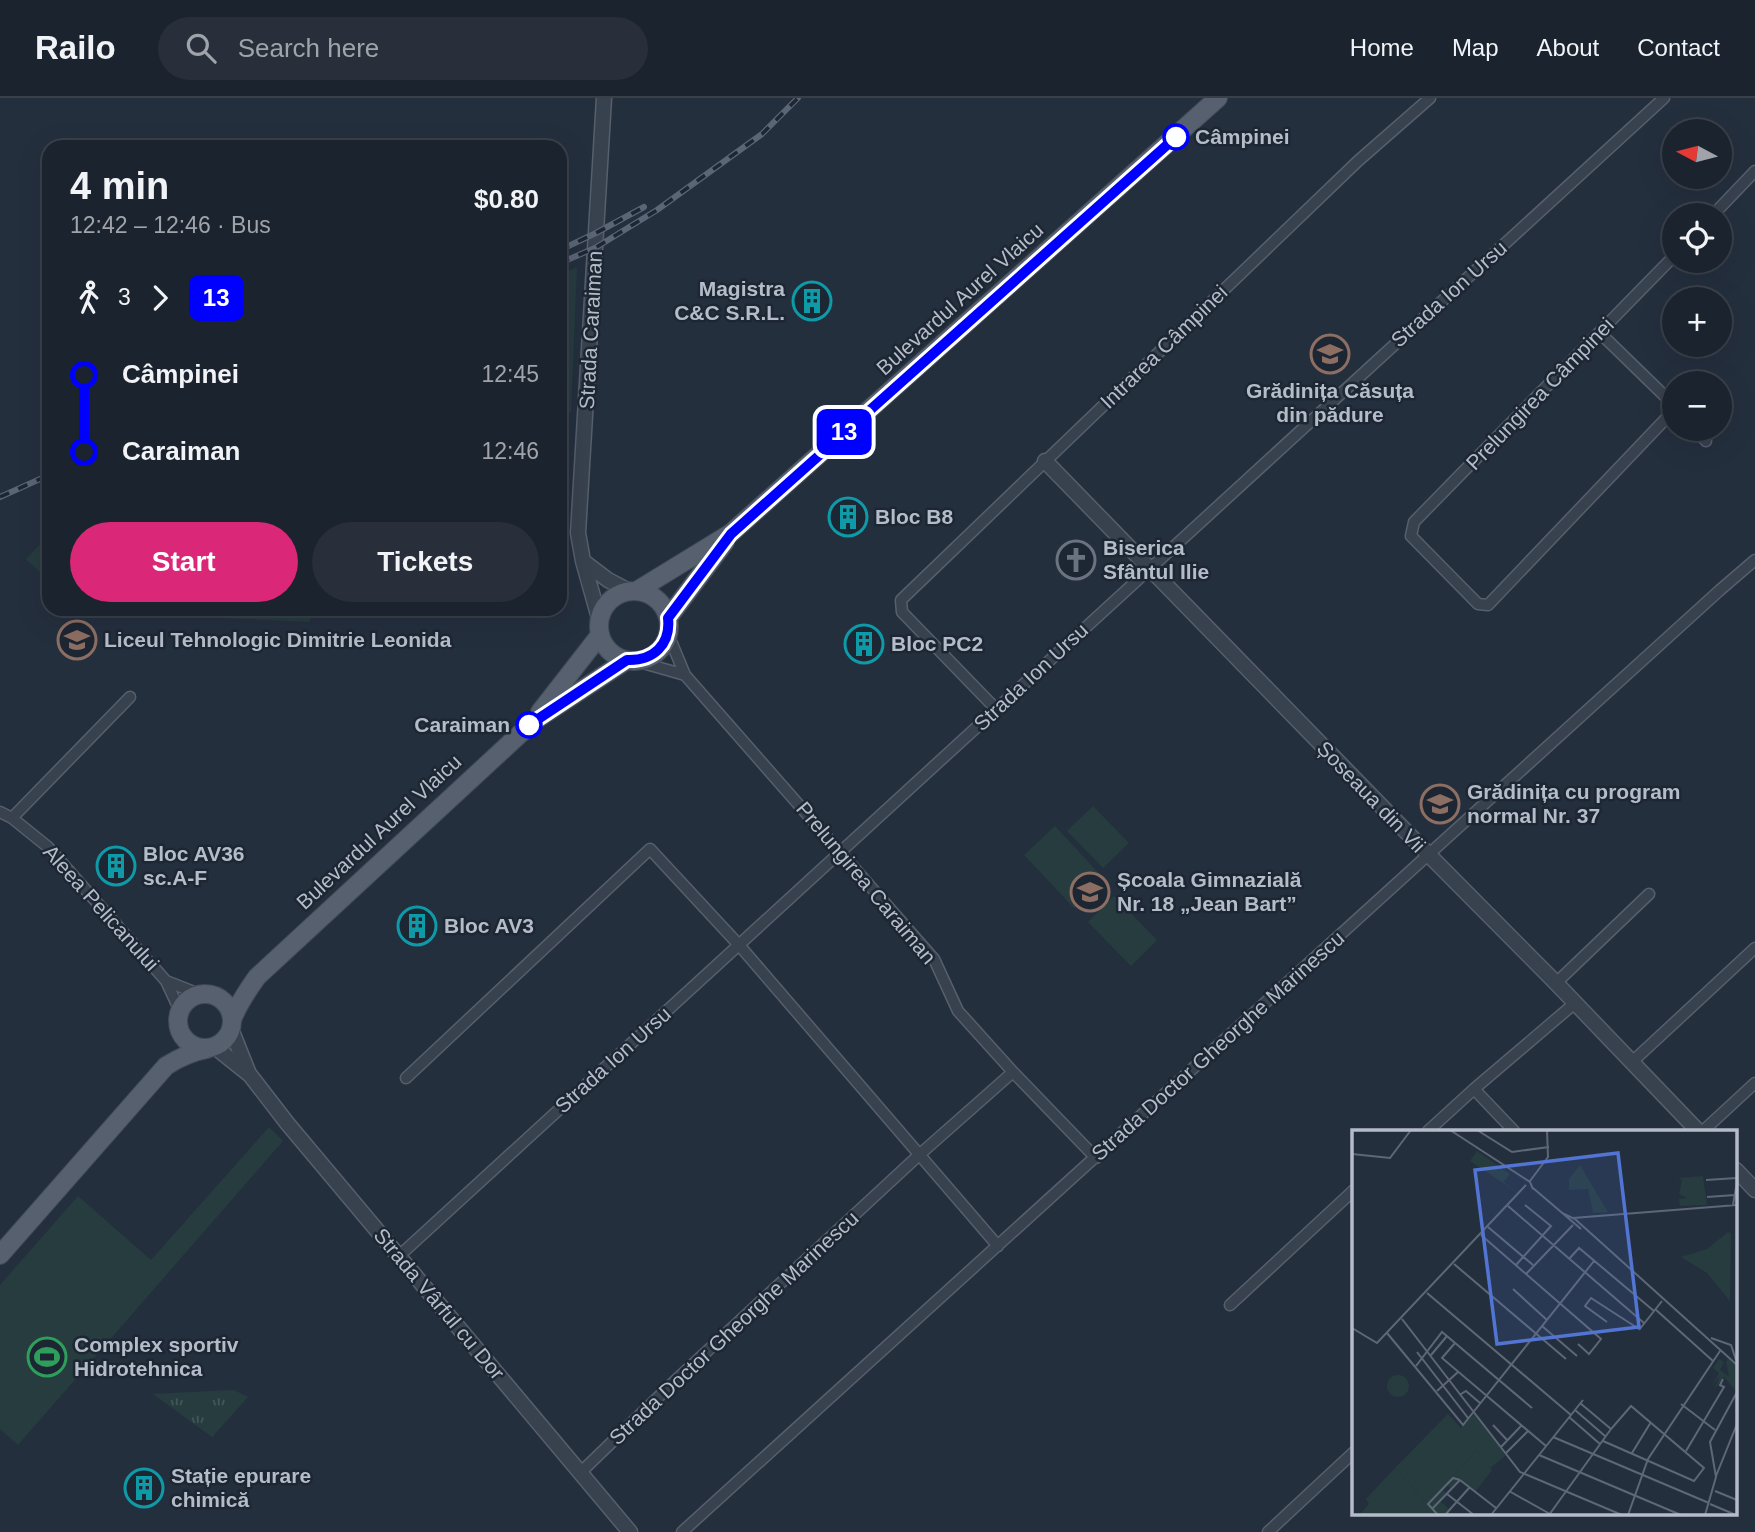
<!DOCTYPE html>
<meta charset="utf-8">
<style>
:root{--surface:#1b232e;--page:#282f3a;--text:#f1f3f6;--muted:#a0a4aa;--line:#39404a;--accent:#db2777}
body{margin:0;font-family:Arial,sans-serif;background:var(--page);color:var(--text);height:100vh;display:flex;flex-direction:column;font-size:26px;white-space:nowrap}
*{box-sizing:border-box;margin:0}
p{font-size:23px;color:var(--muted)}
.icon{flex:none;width:38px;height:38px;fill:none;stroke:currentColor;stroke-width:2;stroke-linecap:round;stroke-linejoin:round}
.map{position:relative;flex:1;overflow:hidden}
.side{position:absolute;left:42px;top:42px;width:525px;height:476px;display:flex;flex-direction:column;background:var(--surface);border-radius:21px;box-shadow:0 7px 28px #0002,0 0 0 2px var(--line)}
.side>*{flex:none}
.badge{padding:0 14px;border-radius:10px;font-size:24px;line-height:46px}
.needle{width:46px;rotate:277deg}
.tools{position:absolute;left:1662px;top:21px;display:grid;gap:14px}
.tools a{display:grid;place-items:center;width:70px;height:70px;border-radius:50%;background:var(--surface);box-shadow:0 7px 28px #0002,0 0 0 2px var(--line);font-size:35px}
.map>.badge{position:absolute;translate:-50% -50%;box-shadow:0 0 0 4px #fff}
.legs{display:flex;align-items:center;gap:10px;height:77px;padding:0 28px;font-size:23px}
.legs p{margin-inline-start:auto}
.headline{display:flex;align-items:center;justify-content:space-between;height:119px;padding:0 28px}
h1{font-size:38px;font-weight:700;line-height:52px}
.primary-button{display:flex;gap:14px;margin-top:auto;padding:14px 28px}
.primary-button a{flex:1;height:80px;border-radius:42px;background:var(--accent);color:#fff;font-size:28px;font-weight:700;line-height:80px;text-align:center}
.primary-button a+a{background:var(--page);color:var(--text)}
ul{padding:0 28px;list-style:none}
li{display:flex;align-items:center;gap:24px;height:77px;font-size:26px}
li i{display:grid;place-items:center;width:10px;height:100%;margin:0 9px;background:currentColor}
li i::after{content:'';width:18px;height:18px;margin:-9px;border:5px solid;border-radius:50%;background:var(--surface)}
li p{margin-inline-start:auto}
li:first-child i{background:linear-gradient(#0000 50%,currentColor 0)}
li:last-child i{background:linear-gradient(currentColor 50%,#0000 0)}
header{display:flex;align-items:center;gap:42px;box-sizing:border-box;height:98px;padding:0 35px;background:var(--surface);border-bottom:2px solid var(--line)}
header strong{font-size:33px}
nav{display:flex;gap:38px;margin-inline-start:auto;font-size:24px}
.search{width:490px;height:63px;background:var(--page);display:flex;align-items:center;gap:18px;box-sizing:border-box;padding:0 24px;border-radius:38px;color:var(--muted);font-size:26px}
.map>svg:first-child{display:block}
.grass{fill:url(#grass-tufts)}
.park{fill:#263c3f}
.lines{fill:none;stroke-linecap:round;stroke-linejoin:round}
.minor-casing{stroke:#565f6c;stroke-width:13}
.tertiary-casing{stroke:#565f6c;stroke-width:17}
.primary-casing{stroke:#414a57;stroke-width:20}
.minor{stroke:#38414e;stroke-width:10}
.tertiary{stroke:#38414e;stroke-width:14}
.primary{stroke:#56606e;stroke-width:18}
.rail-casing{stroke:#5a6575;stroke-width:6}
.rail{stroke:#1d2633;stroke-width:3.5;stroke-dasharray:10;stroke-linecap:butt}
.line-1-casing{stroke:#fff;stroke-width:16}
.line-1{stroke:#00f;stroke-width:10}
.stop-1-dot{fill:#fff;stroke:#00f;stroke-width:3.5}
.labels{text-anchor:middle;stroke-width:5;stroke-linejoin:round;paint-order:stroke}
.stop-label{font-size:21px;font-weight:bold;fill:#b4bcc9;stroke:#1d2633;text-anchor:start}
.poi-label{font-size:21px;font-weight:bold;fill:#b4bcc9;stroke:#1d2633;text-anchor:start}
.street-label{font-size:21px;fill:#b4bcc9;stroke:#1d2633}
.inset-road{fill:none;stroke:#5e6776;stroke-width:2}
.view{fill:#5274d3;fill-opacity:0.15;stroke:#5274d3;stroke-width:3.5}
.inset-edge{fill:none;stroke:#b4bcc9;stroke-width:3.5}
</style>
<header>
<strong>Railo</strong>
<div class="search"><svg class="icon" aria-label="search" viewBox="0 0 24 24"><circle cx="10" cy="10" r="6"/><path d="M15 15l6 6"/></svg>Search here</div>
<nav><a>Home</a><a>Map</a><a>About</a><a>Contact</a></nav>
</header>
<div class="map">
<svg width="1755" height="1434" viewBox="0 0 1755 1434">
<defs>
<pattern id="grass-tufts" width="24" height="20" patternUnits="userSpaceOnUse" patternTransform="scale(1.75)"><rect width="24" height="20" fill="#263c3f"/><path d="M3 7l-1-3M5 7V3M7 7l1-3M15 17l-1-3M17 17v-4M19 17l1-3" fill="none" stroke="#435659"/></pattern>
</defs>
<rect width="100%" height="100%" fill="#242f3e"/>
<path class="grass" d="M234 1292 248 1299 212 1339 153 1296Z"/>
<path class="park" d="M577 169 571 314H560V176Z
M49 437V483L26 461Z
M193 511H311L310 524 201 519Z
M1093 708 1129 745 1103 770 1067 733Z
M1055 728 1104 781 1074 810 1024 757Z
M1114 798 1157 842 1131 868 1088 824Z
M269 1029 283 1043 18 1347 0 1331V1187L78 1098 151 1162Z"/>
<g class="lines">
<defs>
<path id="minor" d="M1713 117 1755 73
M1675 157 1414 424 1411 438 1478 506 1488 507 1675 311
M1600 235 1675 308
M1695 331 1706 343
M668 536 685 577 934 861 958 913 1013 974 1096 1060
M636 563 685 577
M996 611 902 514 901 502 1358 63 1430 0
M0 714 12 720 48 749 166 883 180 913
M12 720 130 599
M166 883 199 896
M1556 885 1649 796
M1632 964 1755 850
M406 980 650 751 739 847 998 1148
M1474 991 1514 1033
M1428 1033 1474 991 1575 905
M1703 1033 1755 985
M399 1158 1664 0
M1230 1207 1354 1092
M580 1375 677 1281 919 1057 1013 974
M682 1434 1720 492 1755 462
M1268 1434 1354 1354"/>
<path id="tertiary" d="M1045 363 1428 756 1556 885 1698 1033
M583 463 608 482 629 493
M599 520 583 463 578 435 604 0
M231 931 249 976
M215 949 250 977 287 1025 630 1434
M1736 1072 1755 1092"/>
<path id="primary" d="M638 492 731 435 1218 0
M599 528a35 35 0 1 1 70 0a35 35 0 1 1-70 0Z
M668 520 725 444
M540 614 600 537
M178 923a27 27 0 1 1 54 0a27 27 0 1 1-54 0Z
M232 922C238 906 247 893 257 879L534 623 627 562
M0 1157 166 968C180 959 191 954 207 951"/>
</defs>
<use href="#minor" class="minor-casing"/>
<use href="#tertiary" class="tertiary-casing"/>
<use href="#primary" class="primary-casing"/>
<use href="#minor" class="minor"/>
<use href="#tertiary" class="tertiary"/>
<use href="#primary" class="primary"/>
<defs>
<path id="rail" d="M560 152 596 135 644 109
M560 165 595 150 657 112 762 36 798 0
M0 399 49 377"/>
</defs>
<use href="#rail" class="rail-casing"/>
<use href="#rail" class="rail"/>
</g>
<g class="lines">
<defs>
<path id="line-1" d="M529 627 627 562C653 563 671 547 668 520L731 436 1176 39"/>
</defs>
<use href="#line-1" class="line-1-casing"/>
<use href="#line-1" class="line-1"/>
</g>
<defs>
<symbol id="building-ring" viewBox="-11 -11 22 22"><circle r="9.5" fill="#1d2633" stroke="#0f9aa8" stroke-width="1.5"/><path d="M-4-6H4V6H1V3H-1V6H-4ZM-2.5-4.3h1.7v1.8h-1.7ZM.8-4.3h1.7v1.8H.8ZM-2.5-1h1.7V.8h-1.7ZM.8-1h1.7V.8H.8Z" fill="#0f9aa8"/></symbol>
<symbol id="school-ring" viewBox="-11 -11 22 22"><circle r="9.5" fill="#1d2633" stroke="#8d6e63" stroke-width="1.5"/><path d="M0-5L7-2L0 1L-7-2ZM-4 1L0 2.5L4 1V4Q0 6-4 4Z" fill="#8d6e63"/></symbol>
<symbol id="church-ring" viewBox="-11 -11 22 22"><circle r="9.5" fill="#1d2633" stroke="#6b7280" stroke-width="1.5"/><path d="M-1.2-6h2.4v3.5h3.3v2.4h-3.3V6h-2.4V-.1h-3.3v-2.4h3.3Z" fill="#6b7280"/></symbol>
<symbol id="stadium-ring" viewBox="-11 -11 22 22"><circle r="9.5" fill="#1d2633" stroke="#2e9e5b" stroke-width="1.5"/><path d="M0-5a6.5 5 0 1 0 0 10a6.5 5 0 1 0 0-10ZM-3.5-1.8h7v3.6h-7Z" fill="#2e9e5b"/></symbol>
</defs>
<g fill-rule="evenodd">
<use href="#building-ring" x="790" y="181" width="44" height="44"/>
<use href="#school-ring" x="1308" y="234" width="44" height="44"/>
<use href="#building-ring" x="826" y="397" width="44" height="44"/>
<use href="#church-ring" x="1054" y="440" width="44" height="44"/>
<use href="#school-ring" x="55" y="520" width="44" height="44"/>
<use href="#building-ring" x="842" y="524" width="44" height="44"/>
<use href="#school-ring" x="1418" y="684" width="44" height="44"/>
<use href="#building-ring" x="94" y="746" width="44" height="44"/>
<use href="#school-ring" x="1068" y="772" width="44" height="44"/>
<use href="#building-ring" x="395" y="806" width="44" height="44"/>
<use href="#stadium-ring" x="25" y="1237" width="44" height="44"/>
<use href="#building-ring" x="122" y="1368" width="44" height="44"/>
</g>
<g class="stop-1-dot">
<circle cx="1176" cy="39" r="12"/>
<circle cx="529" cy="627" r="12"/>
</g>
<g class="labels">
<g class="stop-label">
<text x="1195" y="46">Câmpinei</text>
<text x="510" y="634" text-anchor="end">Caraiman</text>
</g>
<g class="poi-label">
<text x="785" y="198" text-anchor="end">Magistra<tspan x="785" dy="24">C&amp;C S.R.L.</tspan></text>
<text x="1330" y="300" text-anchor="middle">Grădinița Căsuța<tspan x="1330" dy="24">din pădure</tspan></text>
<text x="875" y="426">Bloc B8</text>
<text x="1103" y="457">Biserica<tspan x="1103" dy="24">Sfântul Ilie</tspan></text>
<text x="104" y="549">Liceul Tehnologic Dimitrie Leonida</text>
<text x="891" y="553">Bloc PC2</text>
<text x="1467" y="701">Grădinița cu program<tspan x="1467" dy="24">normal Nr. 37</tspan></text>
<text x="143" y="763">Bloc AV36<tspan x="143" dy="24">sc.A-F</tspan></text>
<text x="1117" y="789">Școala Gimnazială<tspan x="1117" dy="24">Nr. 18 „Jean Bart”</tspan></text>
<text x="444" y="835">Bloc AV3</text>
<text x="74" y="1254">Complex sportiv<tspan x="74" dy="24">Hidrotehnica</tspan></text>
<text x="171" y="1385">Stație epurare<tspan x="171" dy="24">chimică</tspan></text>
</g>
<g class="street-label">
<text transform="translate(1449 196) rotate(-42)" y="7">Strada Ion Ursu</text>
<text transform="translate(960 201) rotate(-42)" y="7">Bulevardul Aurel Vlaicu</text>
<text transform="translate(591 232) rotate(-87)" y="7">Strada Caraiman</text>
<text transform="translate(1164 249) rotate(-44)" y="7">Intrarea Câmpinei</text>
<text transform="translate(1540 296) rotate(-46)" y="7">Prelungirea Câmpinei</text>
<text transform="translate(1031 579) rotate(-43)" y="7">Strada Ion Ursu</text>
<text transform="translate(1371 699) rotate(46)" y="7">Șoseaua din Vii</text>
<text transform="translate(379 734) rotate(-43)" y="7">Bulevardul Aurel Vlaicu</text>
<text transform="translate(866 785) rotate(50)" y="7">Prelungirea Caraiman</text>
<text transform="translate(101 810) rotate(48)" y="7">Aleea Pelicanului</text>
<text transform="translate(1218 948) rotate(-42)" y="7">Strada Doctor Gheorghe Marinescu</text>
<text transform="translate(613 962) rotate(-42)" y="7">Strada Ion Ursu</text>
<text transform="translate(439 1206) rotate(50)" y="7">Strada Vârful cu Dor</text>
<text transform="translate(734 1230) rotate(-43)" y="7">Strada Doctor Gheorghe Marinescu</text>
</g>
</g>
<g transform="translate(1352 1032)">
<rect width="385" height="385" fill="#242f3e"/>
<path d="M35 256a11 11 0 1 1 22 0a11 11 0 1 1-22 0ZM125 320 140 340 123 362 108 349 99 358 94 354ZM43 338 75 373 90 359 94 363 88 371 97 379 92 385H7L17 374 14 369Z" fill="#263c3f"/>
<path d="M122 283 154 325 138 338 125 320 76 374 43 338 96 284 109 298Z" fill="#263c3f"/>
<path d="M125 21 158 44 152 52 166 63 118 31ZM228 35 256 82 241 83 236 59 217 60V49ZM351 46 355 75 328 76 327 69 335 68 327 64 330 50 326 48ZM376 102 379 103 378 171 355 143 329 127 355 119Z" fill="#263c3f"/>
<path d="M367 229 372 232 368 240 377 247 374 232 376 229 384 235V261L372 247 362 259 368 246 359 257 367 243 361 238Z" fill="#263c3f"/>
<path class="inset-road" d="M98 0 178 52 181 59M125 0 160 22 197 17M0 24 38 28 59 0M354 50 385 48M178 51 196 27 195 0M181 58 229 99M355 67 383 65M381 75 385 52M156 76 292 193M210 83 223 89 385 235M221 88 385 75M136 97 181 135M129 105 249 209 237 224 226 214M217 129 227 118 302 181M102 134 214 229M164 135 199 96 173 75M174 144 221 95M161 159 195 190M75 163 219 285M303 179 361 231M50 189 168 342 270 385M255 192 233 176 239 168 287 199M190 196 225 226M0 198 25 213 174 55M287 200 310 171M35 203 111 295 242 131M359 208 379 215 384 230M103 213 90 228 194 316M65 222 116 288M79 225 95 206M64 236 90 202 180 278M85 261 106 242M109 264 114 261 128 273M228 273 259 299M329 274 363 300M223 280 253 306M217 287 248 314M141 295 156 311M201 307 357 373M149 317 169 296M334 321 372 257 368 255 371 249M154 323 176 301M280 323 299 292M187 325 329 385M364 346 385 294M108 350 144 378M157 361 198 384M363 361 385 370M95 364 122 385M358 374 384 385M80 379 108 350M86 385 76 374 101 348 108 350M93 385 117 358M139 385 231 270M197 385 259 299 279 276 352 338 342 351 251 311M276 385 296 329 368 221M353 385 364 347 358 312 385 262"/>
<path class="view" d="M266 23 287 197 145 214 123 40Z"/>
<rect width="385" height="385" class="inset-edge"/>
</g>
</svg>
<div class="tools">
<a><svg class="needle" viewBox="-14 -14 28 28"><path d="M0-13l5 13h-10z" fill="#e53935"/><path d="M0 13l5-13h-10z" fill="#a0a4aa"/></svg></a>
<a><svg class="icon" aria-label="locate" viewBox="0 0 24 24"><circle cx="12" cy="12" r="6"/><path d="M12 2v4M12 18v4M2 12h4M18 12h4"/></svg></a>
<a>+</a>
<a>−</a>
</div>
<b class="badge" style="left:844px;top:334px;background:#00f;color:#fff">13</b>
<section class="side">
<div class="headline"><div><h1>4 min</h1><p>12:42 – 12:46 · Bus</p></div><b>$0.80</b></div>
<div class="legs"><svg class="icon" aria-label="walk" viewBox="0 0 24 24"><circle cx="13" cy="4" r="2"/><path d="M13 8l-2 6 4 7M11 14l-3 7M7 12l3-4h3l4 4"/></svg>3<svg class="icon" aria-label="forward" viewBox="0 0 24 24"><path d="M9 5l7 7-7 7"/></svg><b class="badge" style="background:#00f;color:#fff">13</b></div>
<ul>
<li><i style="color:#00f"></i><b>Câmpinei</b><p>12:45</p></li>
<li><i style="color:#00f"></i><b>Caraiman</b><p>12:46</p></li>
</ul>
<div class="primary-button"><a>Start</a><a>Tickets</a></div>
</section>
</div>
